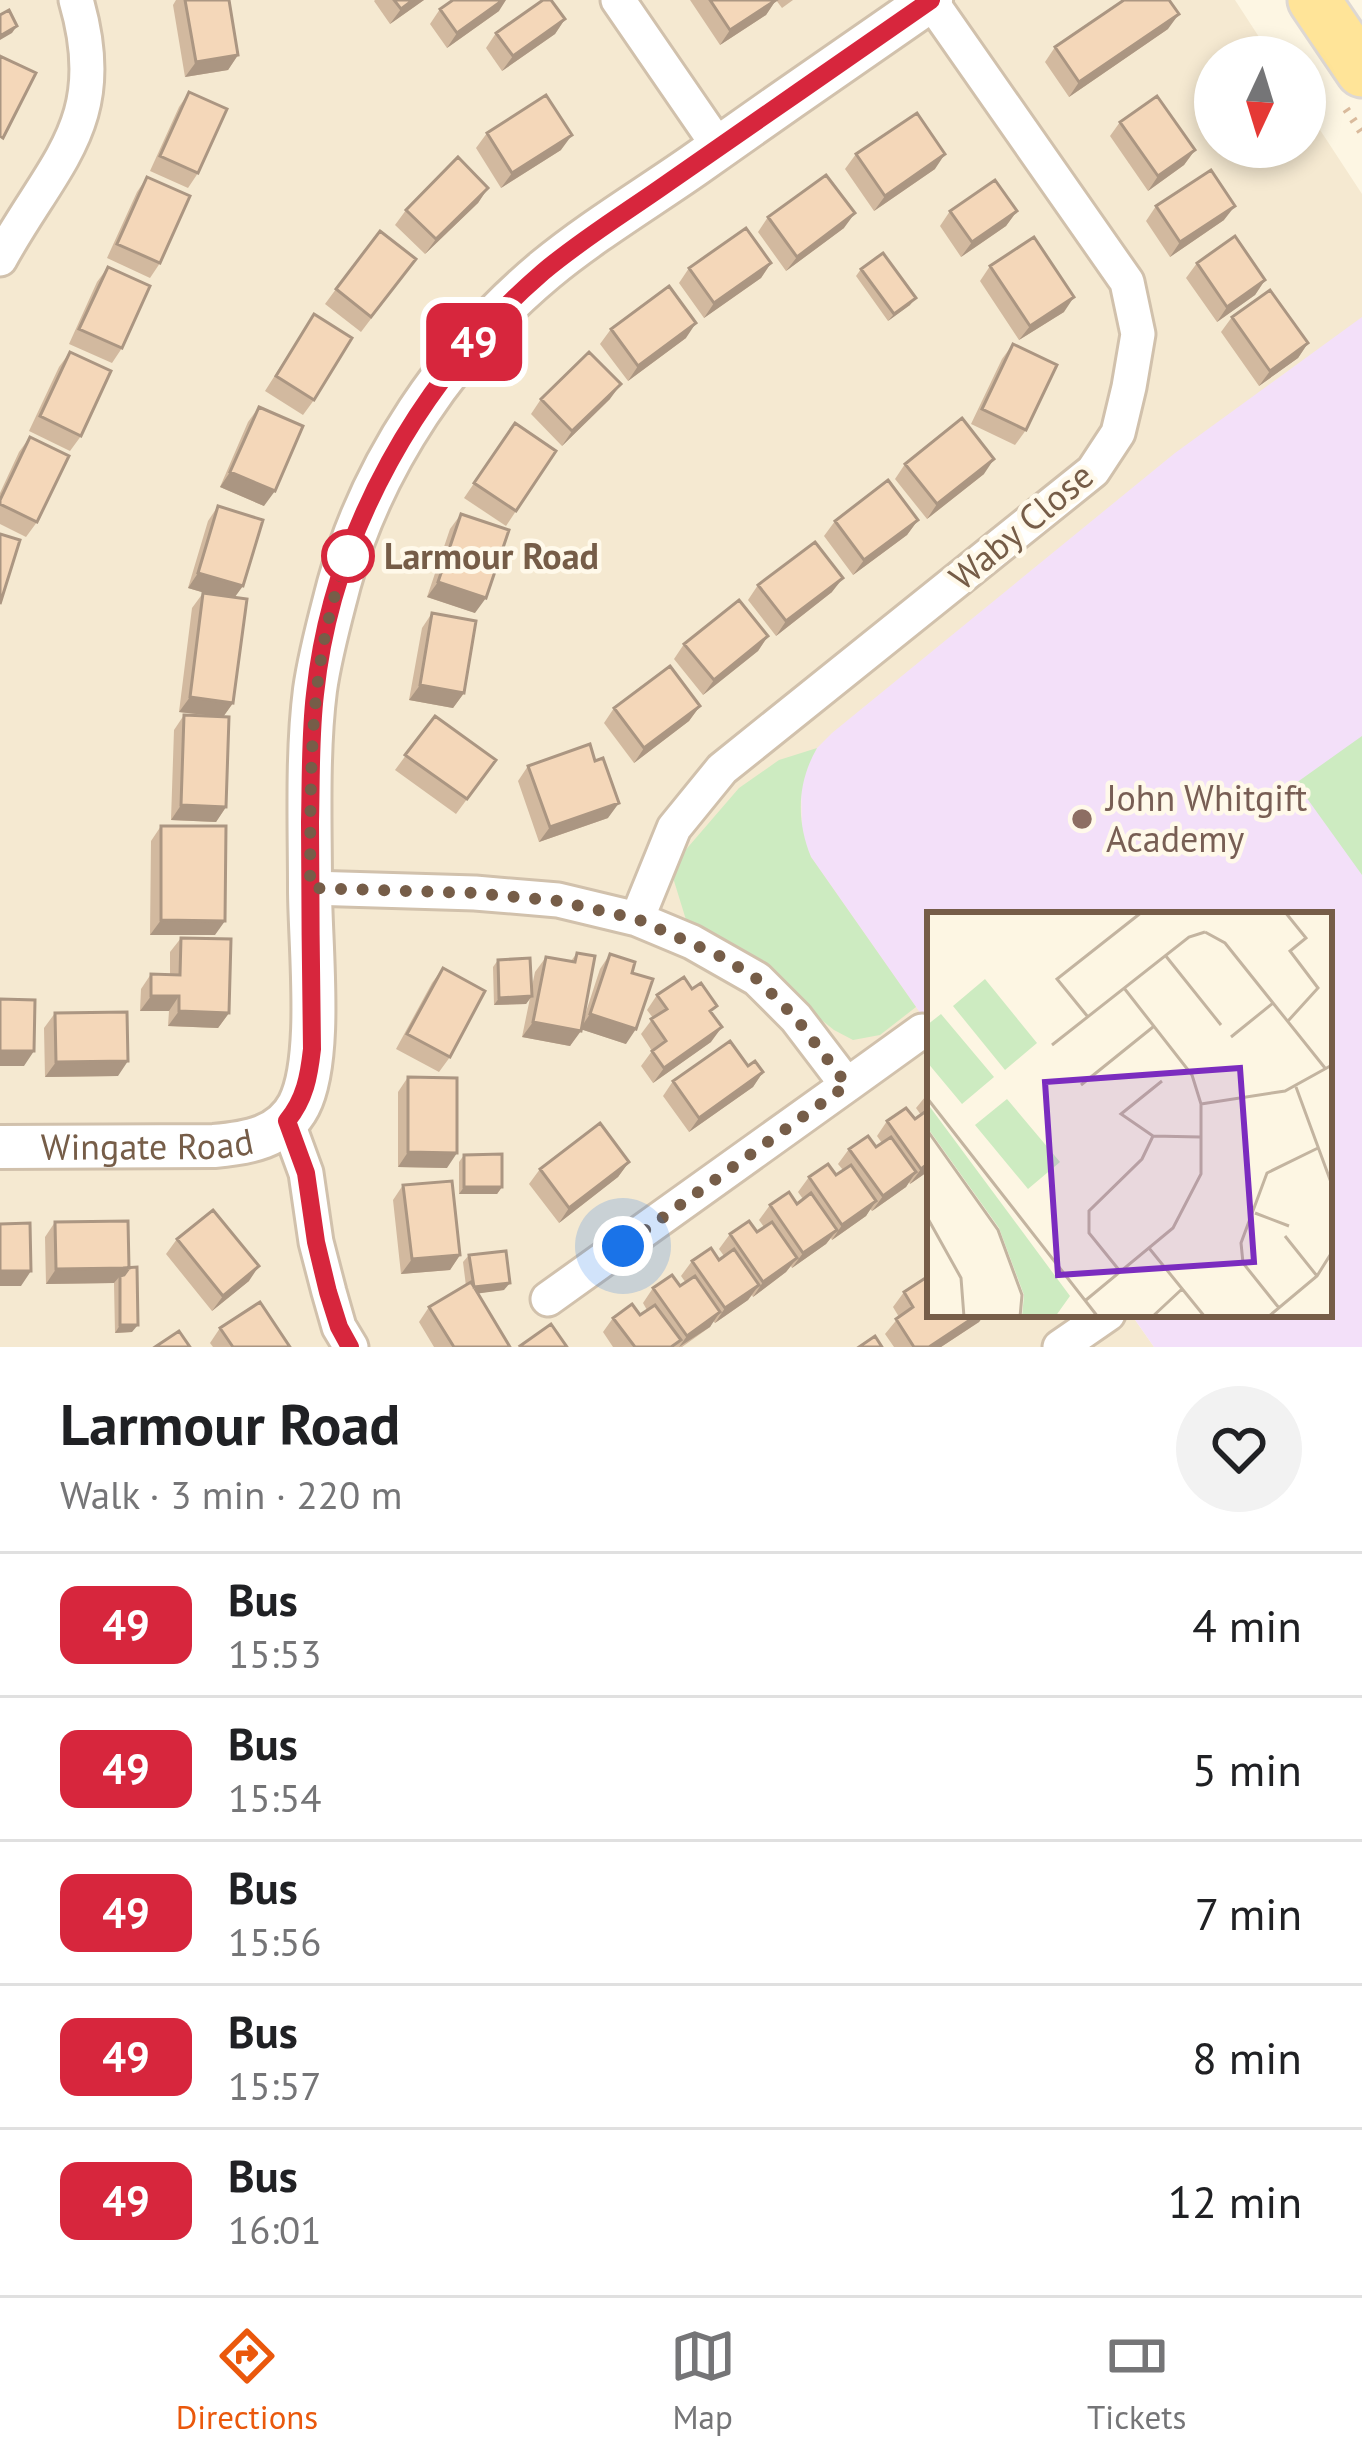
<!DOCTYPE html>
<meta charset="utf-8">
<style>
:root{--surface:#fff;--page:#f2f2f2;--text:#202124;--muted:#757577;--line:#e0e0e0;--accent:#ea580c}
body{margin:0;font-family:"PT Sans",sans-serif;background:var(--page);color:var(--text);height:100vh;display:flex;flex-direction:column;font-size:45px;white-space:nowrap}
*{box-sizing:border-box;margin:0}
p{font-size:39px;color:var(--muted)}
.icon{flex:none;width:66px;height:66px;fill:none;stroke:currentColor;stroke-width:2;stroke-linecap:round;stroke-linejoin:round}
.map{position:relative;height:1347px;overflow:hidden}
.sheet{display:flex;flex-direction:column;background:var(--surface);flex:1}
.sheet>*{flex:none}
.badge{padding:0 24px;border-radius:18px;font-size:42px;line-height:78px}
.needle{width:78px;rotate:184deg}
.buttons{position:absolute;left:1194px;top:36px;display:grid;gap:24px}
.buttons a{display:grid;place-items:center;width:132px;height:132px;border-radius:50%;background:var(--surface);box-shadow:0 6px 18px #0003;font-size:60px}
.you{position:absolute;width:60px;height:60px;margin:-30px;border:9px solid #fff;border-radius:50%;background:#1a73e8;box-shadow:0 0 0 18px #1a73e833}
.map>.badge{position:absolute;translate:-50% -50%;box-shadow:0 0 0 6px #fff}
.round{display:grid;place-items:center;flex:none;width:126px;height:126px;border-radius:63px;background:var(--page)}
.overview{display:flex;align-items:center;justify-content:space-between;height:204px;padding:0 60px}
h1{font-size:57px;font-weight:600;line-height:90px}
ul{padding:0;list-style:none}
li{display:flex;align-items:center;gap:36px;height:144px;padding:0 60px;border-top:3px solid var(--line)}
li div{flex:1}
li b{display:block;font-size:45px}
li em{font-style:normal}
li .badge{min-width:132px;font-weight:700;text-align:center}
.tab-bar{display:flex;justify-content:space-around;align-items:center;height:168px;border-top:3px solid var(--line);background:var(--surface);font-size:33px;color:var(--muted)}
.tab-bar a{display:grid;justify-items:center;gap:6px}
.tab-bar .on{color:var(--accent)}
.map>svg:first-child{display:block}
.residential{fill:#f5e9d1}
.education{fill:#f3e0f9}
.green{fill:#cdebc1}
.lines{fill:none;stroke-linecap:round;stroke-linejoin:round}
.minor-casing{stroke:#d1c1ac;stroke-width:39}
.tertiary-casing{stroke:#d1c1ac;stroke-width:48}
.primary-casing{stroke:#ded8d3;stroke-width:57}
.path{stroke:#d9ba9c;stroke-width:8;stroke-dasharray:3 9;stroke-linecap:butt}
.minor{stroke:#fff;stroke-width:33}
.tertiary{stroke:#fff;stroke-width:42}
.primary{stroke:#ffe498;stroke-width:51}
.wall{fill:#d2b99f}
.shaded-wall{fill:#ab9682}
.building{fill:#f4d7b9;stroke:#ab9682;stroke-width:3}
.line-casing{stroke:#fff;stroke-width:27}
.line{stroke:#d7263d;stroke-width:18}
.walk{stroke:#765d48;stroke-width:12;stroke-dasharray:0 21.6}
.stop-dot{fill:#fff;stroke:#d7263d;stroke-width:6}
.education-dot{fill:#8d6e63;stroke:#fff9ea;stroke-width:4.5}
.labels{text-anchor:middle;stroke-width:9;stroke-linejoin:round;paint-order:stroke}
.street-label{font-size:36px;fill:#765d48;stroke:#fff9ea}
.stop-label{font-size:36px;font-weight:bold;fill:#765d48;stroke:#fff9ea;text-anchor:start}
.education-label{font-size:36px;fill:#785e54;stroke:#fff9ea;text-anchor:start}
.inset-road{fill:none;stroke:#c3b4a0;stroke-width:3}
.view{fill:#7b2cbf;fill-opacity:0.15;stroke:#7b2cbf;stroke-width:6}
.inset-edge{fill:none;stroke:#765d48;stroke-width:6}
</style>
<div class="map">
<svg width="1362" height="1347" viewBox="0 0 1362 1347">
<rect width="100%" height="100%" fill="#fdf6e3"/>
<path class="residential" d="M0 0H1235L1272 57H1215V147H1305V107L1362 194V334L801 784 802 836 930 1027V1314H1131L1154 1347H0Z"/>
<path class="education" d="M1362 317V1347H1154L1131 1314H1329V915H930V1027L811 857 802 837 801 784 806 766 817 748 832 733 1175 453Z"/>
<path class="green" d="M1362 736V875L1296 783Z
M817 748C797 783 796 820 811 857L916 1007 880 1035 853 1040 834 1030 804 1006 775 975 723 938 687 923 670 868 739 788 779 760Z"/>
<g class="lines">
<defs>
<path id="minor" d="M618 0 719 147
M0 259C54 161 112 122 76 0
M310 888 475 893 558 900 637 919 692 942 757 979 796 1018 847 1085 548 1299
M637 919 674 828 722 769 1093 471 1118 433 1129 387 1138 334 1127 282 930 0
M847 1085 922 1031
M287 1121 306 1173 316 1242 329 1292 339 1327 351 1347
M1060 1347 1108 1314"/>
<g id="tertiary">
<path id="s1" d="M0 1147 214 1146C247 1143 282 1138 299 1105 323 1058 310 945 310 889 310 826 307 752 315 690 320 654 330 619 339 584 372 464 449 350 545 270 591 232 644 200 693 166 772 110 851 55 931 0"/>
</g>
<path id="primary" d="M1314 0 1362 71"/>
</defs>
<use href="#minor" class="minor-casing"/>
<use href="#tertiary" class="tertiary-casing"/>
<use href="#primary" class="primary-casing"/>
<path class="path" d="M1346 109 1362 133"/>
<use href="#minor" class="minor"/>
<use href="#tertiary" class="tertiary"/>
<use href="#primary" class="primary"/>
</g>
<path class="wall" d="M176 0H229L238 55 228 70 185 77 173 5Z
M375 0H424L390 24 374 1Z
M690 0H793L782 8 776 0 766 15 720 45Z
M440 9 499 11 447 48 430 24Z
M565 19 555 34 502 71 486 48 496 33Z
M1168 29 1069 97 1045 62 1055 47Z
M189 92 198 173 188 188 150 171 179 107Z
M1120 122 1195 150 1184 165 1148 191 1110 136Z
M487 133 561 150 501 188 476 148Z
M856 154 935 169 874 211 845 169Z
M147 177 160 263 150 278 107 258 137 192Z
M488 188 478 203 425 254 395 225 406 210Z
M1156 206 1224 220 1170 257 1146 221Z
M950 211H1017L1006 226 961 257 940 226Z
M768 217 844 228 786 271 758 232Z
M771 263 761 278 704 318 679 283 689 268Z
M1197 263 1265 280 1255 295 1217 322 1186 278Z
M990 266 1064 312 1019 340 980 281Z
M108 267 122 348 112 363 69 344 97 282Z
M861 269 910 305 888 321 856 276Z
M405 274 361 332 325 304 336 289Z
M314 314V400L303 415 265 391Z
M1232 317 1308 343 1298 358 1259 386 1221 332Z
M611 329 686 338 628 381 600 344Z
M1013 344 1026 430 1015 445 971 424 1002 359Z
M70 352 81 436 70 451 29 431 59 367Z
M541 399H610L562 446 531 414Z
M259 407 264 506 220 487 248 422Z
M515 423 556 451 506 526 464 498Z
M30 437 37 522 26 537 0 524V493L19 452Z
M905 464 984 474 927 519 895 479Z
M218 506 235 597 233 703 223 717 226 807 216 822 171 820 174 730 184 715 218 717 179 712 192 608 203 593H205L188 588 208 521Z
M461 514 475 613 427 597 450 529Z
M918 520 907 535 853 575 824 536 835 521Z
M758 585 832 592 776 636 748 600Z
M432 613 464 693 453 708 409 700 422 628Z
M768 636 758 651 703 695 674 659 684 644Z
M700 706 689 721 634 763 604 723 614 708Z
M435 716 496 760 456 814 395 770Z
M528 766 608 818 539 842 518 781Z
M161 826 215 935H150L151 841Z
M181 938 229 1013 218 1028 168 1026 169 1011H140L141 989 151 974 170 975V952Z
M577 953 583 1021 600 969 610 954 632 973 626 1044 581 1029 570 1046 522 1037 530 998 526 1004 494 1005 493 967 498 960 531 991 535 972 546 957 571 961Z
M443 968 450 1057 439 1072 396 1049 432 983Z
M657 995 712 1014 711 1042 653 1083 641 1066 652 1051 641 1034 653 1018 647 1010Z
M55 1013 118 1076 45 1077 44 1028Z
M748 1066 763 1072 753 1087 689 1132 663 1096 673 1081Z
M408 1077 447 1168 398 1167V1092Z
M930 1091V1170L910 1184 909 1182 906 1187 872 1211 870 1209 866 1216 832 1240 831 1238 826 1244 792 1268 791 1266 786 1272 753 1297 752 1295 748 1300 715 1323 713 1321 710 1327 682 1347H613L603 1332 613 1318 640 1315 647 1310 643 1303 653 1288 680 1286 686 1283 681 1276 692 1261 719 1260 724 1256 719 1249 730 1234 757 1232 764 1227 759 1220 770 1205 797 1204 803 1199 798 1192 809 1177 836 1175 843 1170 838 1164 849 1149 876 1147 882 1143 877 1136 887 1121 915 1119 921 1115 916 1108Z
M464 1155 502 1187 497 1194H459V1162Z
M629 1162 618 1177 559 1223 529 1184 540 1169Z
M403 1185 460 1255 450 1270 401 1274 393 1200Z
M55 1222 129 1268 132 1332 115 1333 114 1283 46 1284 45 1237Z
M177 1239 249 1281 212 1311 166 1254Z
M469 1255 504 1290 478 1293 510 1347H434L419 1322 429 1307 466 1286 463 1262Z
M904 1292 930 1314H985L979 1322 941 1347H894L885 1334 899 1317 893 1307Z
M220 1328 290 1347H213L210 1343Z"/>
<path class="shaded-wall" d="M413 0H424L390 24 401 9Z
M503 0H506L499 11 447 48 457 33Z
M776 0 766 15 720 45 730 30Z
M1179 14 1168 29 1069 97 1079 82Z
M565 19 555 34 502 71 513 56Z
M17 26 12 33 0 40V36Z
M238 55 228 70 185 77 196 62Z
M572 135 561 150 501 188 512 173Z
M1195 150 1184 165 1148 191 1158 176Z
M945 154 935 169 874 211 885 196Z
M488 188 478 203 425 254 436 239Z
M1235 206 1224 220 1170 257 1180 242Z
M1017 211 1006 226 961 257 972 242Z
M855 213 844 228 786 271 797 257Z
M771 263 761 278 704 318 714 303Z
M1265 280 1255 295 1217 322 1227 307Z
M1074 297 1064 312 1019 340 1030 326Z
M916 298 910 305 888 321 894 314Z
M696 323 686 338 628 381 638 366Z
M1308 343 1298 358 1259 386 1270 371Z
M621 384 610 399 562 446 572 431Z
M994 459 984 474 927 519 937 504Z
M230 472 275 491 264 506 220 487Z
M918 520 907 535 853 575 864 560Z
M198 573 243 586 232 601 188 588Z
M843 578 832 592 776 636 786 621Z
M438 582 486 598 475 613 427 597Z
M768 636 758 651 703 695 714 680Z
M420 685 464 693 453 708 409 700Z
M190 697 233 703 223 717 179 712Z
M700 706 689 721 634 763 644 748Z
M619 803 608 818 539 842 550 827Z
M181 805 226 807 216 822 171 820Z
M161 920 225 921 215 935H150Z
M151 996H179L169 1011H140Z
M532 996 526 1004 494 1005 499 998Z
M179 1011 229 1013 218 1028 168 1026Z
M590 1014 636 1029 626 1044 580 1029Z
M533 1022 581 1031 570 1046 522 1037Z
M722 1027 711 1042 653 1083 664 1068Z
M0 1051H34L24 1066H0Z
M128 1061 118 1076 45 1077 56 1062Z
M763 1072 753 1087 689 1132 699 1118Z
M408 1152 457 1153 447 1168 398 1167Z
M629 1162 618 1177 559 1223 569 1208Z
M930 1162V1170L910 1184 921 1169Z
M916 1172 906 1187 872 1211 883 1196Z
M464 1187H502L497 1194H459Z
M876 1201 866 1216 832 1240 842 1225Z
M837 1230 826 1244 792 1268 803 1253Z
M460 1255 450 1270 401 1274 412 1259Z
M797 1258 786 1272 753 1297 763 1282Z
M259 1266 249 1281 212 1311 223 1296Z
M129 1268 120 1281V1276L114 1283 46 1284 56 1269Z
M0 1271H31L21 1286H0Z
M510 1283 504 1290 467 1295 472 1287Z
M759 1285 748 1300 715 1323 725 1308Z
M720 1312 710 1327 679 1347 687 1336Z
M979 1314H985L979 1322 941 1347H929Z
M120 1325H138L132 1332 115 1333Z"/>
<path class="building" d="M185 0H229L238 55 196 62Z
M394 0H413L401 9Z
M453 0H503L457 33 440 9Z
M543 0H551L565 19 513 56 496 33Z
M710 0H776L730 30Z
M1124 0H1169L1179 14 1079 82 1055 47Z
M9 10 17 26 0 36V15Z
M0 56 36 73 3 138 0 136Z
M189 92 227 109 198 173 160 156Z
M546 95 572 135 512 173 487 133Z
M1157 96 1195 150 1158 176 1120 122Z
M917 113 945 154 885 196 856 154Z
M458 157 488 188 436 239 406 210Z
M1211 170 1235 206 1180 242 1156 206Z
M826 175 855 213 797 257 768 217Z
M147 177 190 196 160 263 117 244Z
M995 180 1017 211 972 242 950 211Z
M746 228 771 263 714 303 689 268Z
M380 231 416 259 371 317 336 289Z
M1235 236 1265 280 1227 307 1197 263Z
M1034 237 1074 297 1030 326 990 266Z
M883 253 916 298 894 314 861 269Z
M108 267 150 286 122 348 79 329Z
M669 286 696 323 638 366 611 329Z
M1270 290 1308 343 1270 371 1232 317Z
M314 314 352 338 314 400 276 376Z
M1013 344 1057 365 1026 430 982 409Z
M70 352 111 371 81 436 40 416Z
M589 352 621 384 572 431 541 399Z
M259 407 303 426 275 491 230 472Z
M962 418 994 459 937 504 905 464Z
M515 423 556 451 516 511 474 483Z
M30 437 69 456 37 522 0 504V500Z
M888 480 918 520 864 560 835 521Z
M218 506 263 520 243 586 198 573Z
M461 514 509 530 486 598 438 582Z
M0 534 20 540 0 604Z
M815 542 843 578 786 621 758 585Z
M203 593 247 599 233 703 190 697Z
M739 600 768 636 714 680 684 644Z
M432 613 476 621 464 693 420 685Z
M670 666 700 706 644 748 614 708Z
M184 715 229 717 226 807 181 805Z
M435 716 496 760 467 799 405 755Z
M590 744 595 761 603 758 619 803 550 827 528 766Z
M161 826H226L225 921 161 920Z
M181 938 231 939 229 1013 179 1011V996H151V974L180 975Z
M577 953 595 956 581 1031 533 1022 546 957 575 962Z
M610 954 635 962 632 973 653 979 636 1029 590 1014Z
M530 958 532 996 499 998 498 960Z
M443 968 485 991 450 1057 407 1034Z
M684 977 692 989 701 983 717 1006 710 1011 722 1027 664 1068 652 1051 666 1041 651 1019 667 1009 657 995Z
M0 999 35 1000 34 1051H0Z
M127 1012 128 1061 56 1062 55 1013Z
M730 1041 748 1066 755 1061 763 1072 699 1118 673 1081Z
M408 1077 457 1078V1153L408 1152Z
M906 1108 915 1119 929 1109 930 1110V1162L921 1169 887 1121Z
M600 1123 629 1162 569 1208 540 1169Z
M868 1136 876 1147 891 1137 916 1172 883 1196 849 1149Z
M502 1154V1187H464V1155Z
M828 1164 836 1175 851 1165 876 1201 842 1225 809 1177Z
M452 1181 460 1255 412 1259 403 1185Z
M789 1192 797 1204 811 1193 837 1230 803 1253 770 1205Z
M213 1210 259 1266 223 1296 177 1239Z
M128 1221 129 1268 56 1269 55 1222Z
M749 1221 757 1232 772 1222 797 1258 763 1282 730 1234Z
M30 1223 31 1271H0V1224Z
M711 1248 719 1260 734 1249 759 1285 725 1308 692 1261Z
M506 1251 510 1283 474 1287 469 1255Z
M137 1267 138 1325H120V1276L124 1275 129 1268H123Z
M672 1275 680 1286 695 1276 720 1312 687 1336 653 1288Z
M930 1275V1314H979L929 1347H914L896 1319 913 1307 904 1292Z
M471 1282 510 1347H454L429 1307Z
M260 1302 290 1347H233L220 1328Z
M632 1304 640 1315 655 1305 681 1340 671 1347H635L613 1318Z
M551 1324 567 1347H521L520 1346Z
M179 1331 190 1347H155Z
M875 1336 882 1347H859Z"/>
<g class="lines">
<defs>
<path id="line" d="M350 1347 339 1327 328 1292 316 1242 306 1173 287 1121C305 1099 309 1076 312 1049 311 973 310 898 310 822 311 780 310 736 315 694 332 532 421 377 543 272 582 239 628 211 669 182 756 121 844 61 931 0"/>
</defs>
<use href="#line" class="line-casing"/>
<use href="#line" class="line"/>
<path class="walk" d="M348 556C307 662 311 776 310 888L475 893 558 901 637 919 724 958 757 979 796 1018 847 1085 623 1246"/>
</g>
<circle class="stop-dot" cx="348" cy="556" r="24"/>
<circle class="education-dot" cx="1082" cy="819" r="12"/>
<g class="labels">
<g class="street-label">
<text transform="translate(1021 526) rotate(-40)" y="13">Waby Close</text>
<text dy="13" stroke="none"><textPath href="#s1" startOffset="147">Wingate Road</textPath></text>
</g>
<g class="stop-label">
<text x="384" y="569">Larmour Road</text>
</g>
<g class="education-label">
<text x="1106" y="811">John Whitgift<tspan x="1106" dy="41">Academy</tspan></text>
</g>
</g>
<g transform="translate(927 912)">
<rect width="405" height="405" fill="#fdf6e3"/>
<path d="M58 67 110 131 78 158 26 94ZM14 102 67 165 35 192 0 150V113ZM80 187 133 250 101 277 48 213ZM0 191 143 384 128 405H95L97 383 72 316 0 215Z" fill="#cdebc1"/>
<path class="inset-road" d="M358 0 379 26 363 39 391 76 361 109M278 20 298 31 398 156M238 43 294 113M161 105 130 67 215 0M304 125 346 91M125 133 262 25 278 20M235 169 194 202 226 224 273 225M154 173 226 115M369 175 405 273M0 186 171 405M274 192 358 179 405 153M0 218 71 318 95 383 93 405M328 301 362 314M0 305 34 366 37 405M358 324 390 364M222 336 278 405M192 358 162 321V299L215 247 226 224M159 388 246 316 274 262V192L265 163 197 76M352 396 316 351 314 331 340 261 391 236M225 405 255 377M341 405 390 364 405 340"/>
<path class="view" d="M313 156 327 350 131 363 118 170Z"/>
<rect width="405" height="405" class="inset-edge"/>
</g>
</svg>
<div class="buttons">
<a><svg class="needle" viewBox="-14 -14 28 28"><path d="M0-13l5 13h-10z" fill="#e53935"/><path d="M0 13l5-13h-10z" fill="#757577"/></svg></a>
</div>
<div class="you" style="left:623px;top:1246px"></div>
<b class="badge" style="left:474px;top:342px;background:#d7263d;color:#fff">49</b>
</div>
<section class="sheet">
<div class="overview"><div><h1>Larmour Road</h1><p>Walk · 3 min · 220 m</p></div><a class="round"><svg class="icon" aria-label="heart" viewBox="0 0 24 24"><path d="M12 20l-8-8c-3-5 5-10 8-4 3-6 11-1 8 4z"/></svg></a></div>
<ul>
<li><span class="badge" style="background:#d7263d;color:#fff">49</span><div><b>Bus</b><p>15:53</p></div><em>4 min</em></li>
<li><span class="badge" style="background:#d7263d;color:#fff">49</span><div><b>Bus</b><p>15:54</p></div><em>5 min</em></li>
<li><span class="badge" style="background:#d7263d;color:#fff">49</span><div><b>Bus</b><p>15:56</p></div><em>7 min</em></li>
<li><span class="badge" style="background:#d7263d;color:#fff">49</span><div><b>Bus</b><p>15:57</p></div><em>8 min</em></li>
<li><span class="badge" style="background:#d7263d;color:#fff">49</span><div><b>Bus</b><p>16:01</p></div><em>12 min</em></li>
</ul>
</section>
<nav class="tab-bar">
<a class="on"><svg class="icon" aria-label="directions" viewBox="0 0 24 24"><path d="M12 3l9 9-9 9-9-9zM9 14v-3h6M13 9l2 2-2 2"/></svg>Directions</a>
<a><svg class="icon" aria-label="map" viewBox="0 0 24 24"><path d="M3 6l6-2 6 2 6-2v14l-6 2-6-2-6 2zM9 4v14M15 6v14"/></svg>Map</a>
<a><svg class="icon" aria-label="tickets" viewBox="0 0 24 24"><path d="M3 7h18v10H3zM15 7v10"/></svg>Tickets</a>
</nav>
